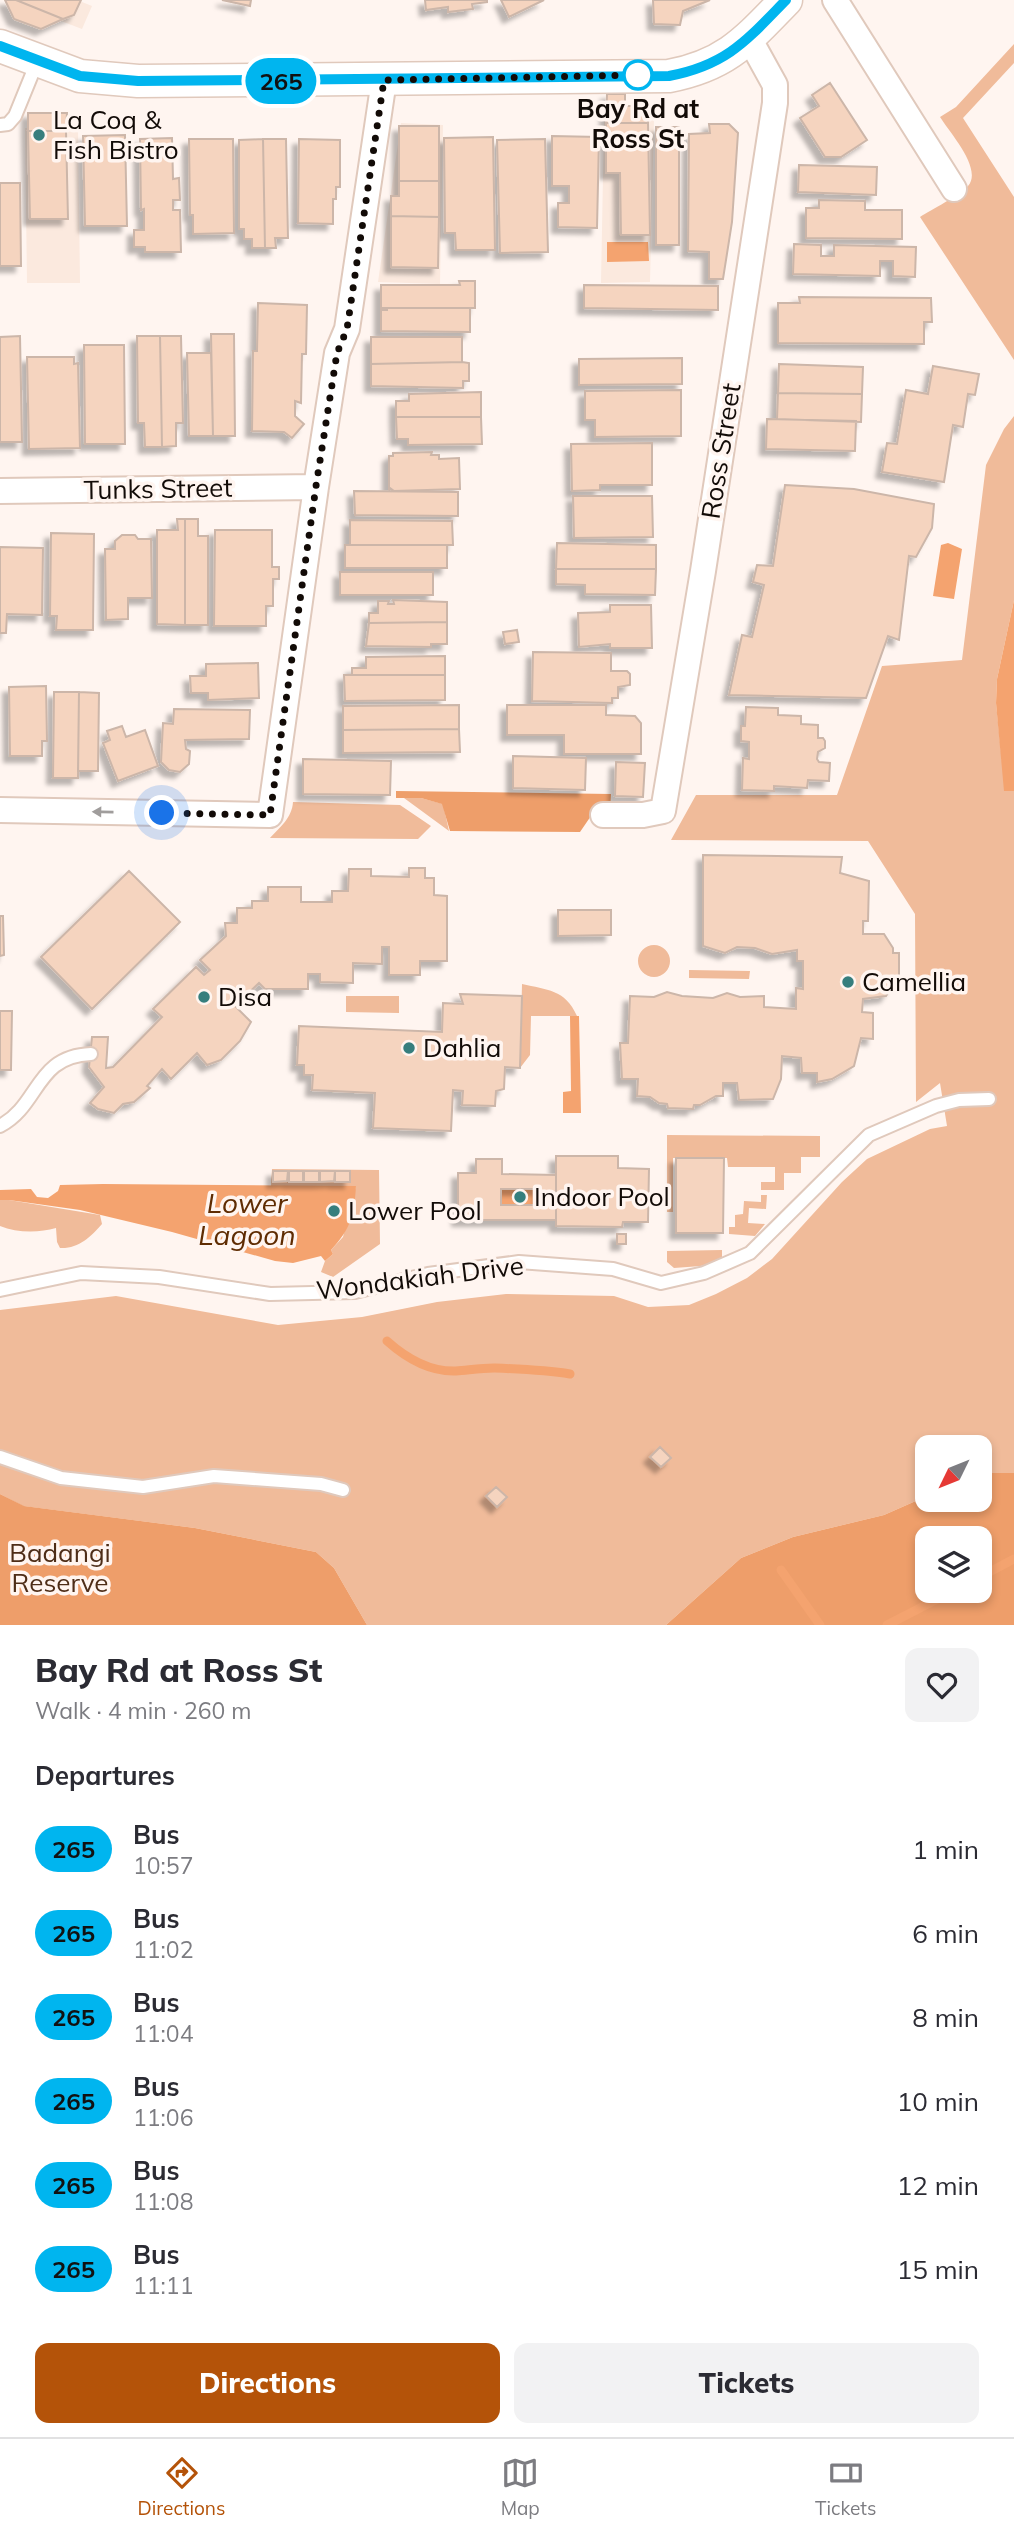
<!DOCTYPE html>
<meta charset="utf-8">
<style>
:root{--surface:#fff;--page:#f2f2f3;--text:#2b2b33;--muted:#7c7c81;--line:#e1e1e2;--accent:#b45309}
body{margin:0;font-family:Mulish,sans-serif;background:var(--page);color:var(--text);height:100vh;display:flex;flex-direction:column;font-size:26px;white-space:nowrap}
*{box-sizing:border-box;margin:0}
p{font-size:23px;color:var(--muted)}
.icon{flex:none;width:38px;height:38px;fill:none;stroke:currentColor;stroke-width:2;stroke-linecap:round;stroke-linejoin:round}
.map{position:relative;height:1625px;overflow:hidden}
.panel{display:flex;flex-direction:column;background:var(--surface);flex:1}
.panel>*{flex:none}
.badge{padding:0 14px;border-radius:23px;font-size:24px;line-height:46px}
.needle{width:46px;rotate:227deg}
.fabs{position:absolute;left:915px;top:1435px;display:grid;gap:14px}
.fabs a{display:grid;place-items:center;width:77px;height:77px;border-radius:14px;background:var(--surface);box-shadow:0 4px 10px #0003;font-size:35px}
.you{position:absolute;width:35px;height:35px;margin:-18px;border:5px solid #fff;border-radius:50%;background:#1a73e8;box-shadow:0 0 0 10px #1a73e833}
.map>.badge{position:absolute;translate:-50% -50%;box-shadow:0 0 0 4px #fff}
h2{padding:0 35px;font-size:26px;line-height:63px}
.round{display:grid;place-items:center;flex:none;width:74px;height:74px;border-radius:14px;background:var(--page)}
.headline{display:flex;align-items:center;justify-content:space-between;height:119px;padding:0 35px}
h1{font-size:33px;font-weight:800;line-height:52px}
.action{display:flex;gap:14px;margin-top:auto;padding:14px 35px}
.action a{flex:1;height:80px;border-radius:14px;background:var(--accent);color:#fff;font-size:28px;font-weight:800;line-height:80px;text-align:center}
.action a+a{background:var(--page);color:var(--text)}
ul{padding:0;list-style:none}
li{display:flex;align-items:center;gap:21px;height:84px;padding:0 35px}
li div{flex:1}
li b{display:block;font-size:26px}
li em{font-style:normal}
li .badge{min-width:77px;font-weight:700;text-align:center}
.dock{display:flex;justify-content:space-around;align-items:center;height:98px;border-top:2px solid var(--line);background:var(--surface);font-size:19px;color:var(--muted)}
.dock a{display:grid;justify-items:center;gap:4px}
.dock .on{color:var(--accent)}
.map>svg:first-child{display:block}
.built{fill:#fbe9de}
.green{fill:#f0bb9a}
.forest{fill:#ee9e6a;fill-rule:evenodd}
.water{fill:#f4a36f}
.lines{fill:none;stroke-linecap:round;stroke-linejoin:round}
.stream{stroke:#f4a36f;stroke-width:9}
.building{fill:#f5d4bf;stroke:#ccb6a9;stroke-width:2;fill-rule:evenodd;filter:url(#shadow)}
.service-casing{stroke:#e0c9bc;stroke-width:16}
.minor-casing{stroke:#e0c9bc;stroke-width:28}
.tertiary-casing{stroke:#e0c9bc;stroke-width:35}
.service{stroke:#fff;stroke-width:12}
.minor{stroke:#fff;stroke-width:24}
.tertiary{stroke:#fff;stroke-width:32}
.oneway{fill:#a09d9c}
.line-casing{stroke:#fff;stroke-width:16}
.line{stroke:#00b5ef;stroke-width:10}
.walk{stroke:#120b07;stroke-width:7;stroke-dasharray:0 12.6}
.stop-dot{fill:#fff;stroke:#00b5ef;stroke-width:3.5}
.poi-dot{fill:#367e7d;stroke:#fff5f0;stroke-width:2.5}
.labels{text-anchor:middle;stroke-width:7;stroke-linejoin:round;paint-order:stroke}
.stop-label{font-size:26px;font-weight:bold;fill:#120b07;stroke:#fff5f0}
.poi-label{font-size:26px;fill:#120b07;stroke:#fff5f0;text-anchor:start}
.street-label{font-size:26px;fill:#120b07;stroke:#fff5f0}
.park-label{font-size:26px;fill:#4e2d17;stroke:#fff5f0}
.water-label{font-size:28px;font-style:italic;fill:#5f2c02;stroke:#fff5f0}
</style>
<div class="map">
<svg width="1014" height="1625" viewBox="0 0 1014 1625">
<defs>
<filter id="shadow"><feDropShadow dx="-6" dy="6" stdDeviation="2" flood-color="#0004"/></filter>
</defs>
<rect width="100%" height="100%" fill="#fff5f0"/>
<path class="built" d="M6 0H77L92 6 82 29Z
M654 119 650 282 601 283 604 121Z
M401 123 443 125 440 284 378 282Z
M25 128H78L80 283H27Z"/>
<path class="green" d="M1014 44V63L963 118 1014 197V360L920 217C931 210 960 195 968 186 983 169 950 133 940 117L956 107Z
M1014 416V600L997 679 996 703 1005 791H1014V1473H980V1447H928L927 1496 884 1515 793 1537 741 1558 666 1625H367L334 1568 316 1552 195 1528 23 1506 0 1494V1310L116 1296 278 1325 362 1317 437 1302 506 1294 614 1296 648 1307 689 1305 716 1294 747 1278 772 1259 842 1182 867 1159 930 1129 947 1126 940 1083 916 1102 915 914 868 841 671 840 696 795H837L882 666 962 660 986 465 1004 429Z
M404 798H421L443 804 449 831Z
M293 802 400 805 431 826 418 839 270 838C280 827 292 818 293 802Z
M638 961a16 16 0 1 1 32 0a16 16 0 1 1-32 0Z
M689 970 750 971 749 979 689 978Z
M522 984C547 990 565 989 577 1016H531L530 1055 520 1068Z
M346 996H399V1013L346 1012Z
M667 1135 820 1136V1157H801V1173H784V1190H761V1182H775V1167H728L727 1158H673V1212H667Z
M272 1169 379 1170 380 1244 333 1277 321 1272 325 1261 333 1254 331 1250 343 1237 356 1186H271Z
M761 1195H767L766 1209 749 1208 748 1223 765 1224 755 1236 729 1234V1227H735V1215L743 1214 744 1201 761 1202Z
M0 1200H9L100 1215 102 1224C91 1237 78 1249 60 1248L57 1242 56 1228C39 1233 17 1233 0 1226Z
M722 1250V1260L701 1266 674 1268 667 1262V1251Z"/>
<path class="forest" d="M396 791 611 794 610 813H593L580 832 450 831 442 804 421 798H396Z
M980 1473H1014V1625H666L741 1558 793 1537 884 1515 927 1496 928 1500H980ZM980 1538V1591H928V1538Z
M0 1494 24 1506 195 1528 316 1552 334 1568 367 1625H0Z"/>
<path class="water" d="M607 242H648L649 261 607 262Z
M948 543 962 549 954 599 933 596 941 545Z
M1014 600V791H1004L996 703 997 679Z
M570 1016H579L581 1113H563V1092L571 1091Z
M103 1184 356 1186C354 1216 351 1228 331 1250L333 1254 325 1261 321 1256 293 1263 275 1261 172 1232 80 1210 9 1200H0V1190L31 1189 37 1197 48 1198 58 1191 60 1185Z
M501 1189H540V1205H501Z"/>
<g class="lines">
<path class="stream" d="M387 1341C406 1358 430 1372 456 1371 469 1370 481 1368 494 1368 519 1369 545 1370 570 1374
M781 1570 820 1625
M980 1577 1014 1559
M887 1625 953 1591"/>
</g>
<path class="building" d="M5 0H16L63 19 41 29 14 19Z
M16 0H81L74 15 63 19Z
M222 0H251L250 6Z
M425 0H487V2L472 4 473 9 448 12V7L426 10Z
M501 0H544L509 17Z
M653 0H710L683 11 680 25 654 24Z
M830 83 867 140 841 157H825L800 118 819 106 812 95Z
M607 94H625V106H649L648 123H606Z
M28 113H67L66 131H28Z
M606 123H648L650 235H621L620 173H606Z
M709 124H729L738 133 732 222 723 279H709V252L688 251 689 134 710 133Z
M399 126H439V181H399Z
M656 127H679V245H656Z
M28 131H66L68 219H30Z
M125 135 127 226H85L83 136Z
M552 136 599 137 597 228 558 227V203H569V186H552Z
M493 137 495 250H456L455 233H445L444 138Z
M172 138 173 179 179 178 180 200H173V210H180L181 252H145V247H134V230H144V209L141 210 140 139Z
M189 139H233L234 233 193 234V215H190Z
M263 139 265 248H252V239H244V229H239V140Z
M263 139H286L288 238H275L276 248H265Z
M299 139 340 140V187H336V199H333V224L298 223Z
M545 139 548 252 500 253 497 140Z
M799 165 877 167 876 195 798 192Z
M399 181H439V217L391 216V196H399Z
M0 183H20L21 266H0Z
M819 200 865 201V210H902V239L806 238V208H819Z
M391 216 439 217 438 268 391 267Z
M794 244 821 245V256H834V245L916 247 915 277 893 276V261H880V276L793 274Z
M459 281H475V308H381V285H460Z
M584 285 718 286V310L584 308Z
M799 297 931 298 932 322H924V344L778 343V303H800Z
M258 303 307 305 306 354H302L301 403 295 401V416L304 424 292 438 284 432 252 431 253 351H257Z
M387 308H470V332L381 331V310H387Z
M211 334H234L235 436H213Z
M20 336 22 442H0V337Z
M137 336H160L162 447H145L144 423H138Z
M160 336H181L183 423H176V446L162 447Z
M371 337H462V362L371 364Z
M84 345H124L125 444H85Z
M187 353H211L213 436H189Z
M27 357H74V364L78 363 80 448 29 449Z
M682 358V384L579 385V359Z
M462 362 469 363V381H463V388L371 386V364Z
M779 364 863 367 862 394 778 393Z
M933 366 979 374 975 395 968 394 963 427 953 425 944 482 882 472 887 443 897 444 906 390 928 394Z
M681 390V436L595 437V420H585V391Z
M481 392V417H396V401H409V394Z
M778 393 862 394 861 422 777 419Z
M396 417H481L482 444 408 445V439H397Z
M767 419 856 421 855 451 766 449Z
M652 443V485H600V490L572 491 571 444Z
M432 452 431 455H439V459L459 458 460 489 394 491 390 488 389 490V456H393V453Z
M785 485 854 489 934 504 932 528 916 557 909 556 899 640 888 636 866 698 729 695 742 635 752 637 764 585 753 582 757 565 773 566Z
M354 491 458 492V516L355 515Z
M573 496H652L653 537 574 538Z
M177 519H185V625L157 624V530H178Z
M185 519H198V536H208V625H185Z
M350 520 452 521 453 545H350Z
M215 530H272V567H279V579H273V606H266V626H214Z
M51 533 94 534 93 630H56L57 616H50Z
M122 535H135L138 539H151L152 598H128V619L106 620 105 549H115V541Z
M557 543 656 545V569H556Z
M345 545H447V568H345Z
M0 547 43 548 42 615 7 614 6 633H0Z
M556 569H656L655 595 585 594V585L556 584Z
M340 572H433V595H340Z
M393 600 447 602V622L369 623V613H378V601H389L388 604H394Z
M610 605H651L652 648H610V644L579 647 578 613 610 612Z
M447 622V644H431V647L366 646 369 623Z
M517 630 519 642 505 644 503 632Z
M533 652 611 653V671H627L630 674V685L618 687V698H612V703L532 701Z
M445 656V675H352V668H366V657Z
M258 663 259 698 208 700V693H191L190 676H206V664Z
M344 675H445V700L345 701Z
M46 686 47 741H42V756H10L9 687Z
M54 692H79L78 778H53Z
M79 692 99 693 98 771H78Z
M459 705V729L343 730V706Z
M507 705H606V715L635 716 641 723V754H564V735H507Z
M746 707 778 708V715L801 716V724L818 725V738H823L825 741V748L818 752 817 759 819 762 830 763 829 781 808 780 807 788 774 786V791L742 790 743 758 749 759V742L741 741V726H745Z
M174 709 250 710 249 739 185 740 186 749 190 751 189 764 180 772 169 770 161 762 163 723 173 724Z
M122 726 126 737 145 730 158 766 118 781 103 743 110 740 107 731Z
M459 729 460 752 343 753V730Z
M513 756 586 758 585 790 513 788Z
M303 759 391 761 390 795 303 794Z
M616 762 645 763 643 797 615 796Z
M703 855 842 857 840 873 869 881 868 921H863V934H884L893 948V953H899V980L894 979 893 985 886 996 863 999 862 1012 873 1013V1039L861 1038 854 1066 832 1079 817 1082V1073H802L801 1058 782 1056 781 1079 773 1099 739 1100 737 1083H723V1096H716L700 1105H694L693 1109 668 1108 667 1104 659 1103 650 1097 637 1096 638 1079H622L620 1043H628L630 996 654 997 667 992 682 996 713 998 727 993 740 997 764 996V1007L796 1009V988L803 989V961H797V950L772 954 755 948 737 947 725 953 703 946Z
M409 868H425V878H434V895L447 896V961H420V975H389V947H382V964L353 963V983L320 982V974H308V989H265L259 983 235 1006 251 1022 240 1041 221 1060 207 1065 197 1053 171 1079 162 1069 147 1086 150 1088 134 1102 123 1104 114 1113 98 1109 90 1103 104 1087 89 1067 92 1037H108L106 1068 113 1067 162 1017 153 1009 196 967 204 975 210 970 200 960 226 936 225 923H237V908H252V901H268V887H301V902H332V891H348L349 869H371V876L409 877Z
M129 871 180 922 92 1009 41 957Z
M558 910H611V935L558 936Z
M0 916H3L4 955 0 956Z
M460 994 522 996 520 1068 505 1067 504 1089 496 1091 495 1106 462 1105 463 1091 453 1090 451 1131 373 1128 375 1093 312 1090 313 1075H304V1065H297L299 1026 442 1032 443 1003 463 1004Z
M0 1011H12L11 1070H0Z
M556 1156H618V1168L649 1169 648 1222H623L622 1227 556 1226Z
M676 1158H724L723 1233H676Z
M476 1159H502V1174L556 1175V1220H458V1173H476ZM501 1189H540V1205H501Z
M273 1171H288L287 1181 273 1182Z
M289 1171H303V1182H289Z
M304 1171H319V1182H304Z
M320 1171H335L334 1181 320 1182Z
M335 1171H350V1182H335Z
M617 1234H626V1244H617Z
M660 1447 671 1458 661 1467 650 1457Z
M496 1487 507 1497 497 1507 486 1496Z"/>
<g class="lines">
<defs>
<path id="service" d="M0 125 8 124 15 116 37 62
M0 1126C40 1105 35 1056 91 1054
M0 1290 81 1273 159 1277 270 1294 355 1292 428 1274 519 1262 613 1269 661 1283 704 1273 750 1253 869 1135 936 1106 959 1100 989 1099
M0 1457 61 1478 143 1487 214 1476 321 1484 343 1490"/>
<path id="minor" d="M835 0 954 189
M0 491 316 487
M0 810 270 815 316 487 337 353 347 329 384 80
M603 815H643L663 811 703 571 775 103V85L749 38"/>
<path id="tertiary" d="M0 46 80 76 138 81 669 76C727 65 747 40 786 0"/>
</defs>
<use href="#service" class="service-casing"/>
<use href="#minor" class="minor-casing"/>
<use href="#tertiary" class="tertiary-casing"/>
<use href="#service" class="service"/>
<use href="#minor" class="minor"/>
<use href="#tertiary" class="tertiary"/>
</g>
<defs><path id="oneway-solid" d="M-6-.8H1V-3.2L6.5 0L1 3.2V.8H-6Z" transform="scale(1.75)"/></defs>
<use class="oneway" href="#oneway-solid" transform="translate(103 812) rotate(-179)"/>
<g class="lines">
<defs>
<path id="line" d="M0 46 80 76 138 81 669 76C727 65 747 40 786 0"/>
</defs>
<use href="#line" class="line-casing"/>
<use href="#line" class="line"/>
<path class="walk" d="M162 813 270 815 316 486 337 353 347 329 384 80 643 75H638"/>
</g>
<circle class="stop-dot" cx="638" cy="75" r="14"/>
<g class="poi-dot">
<circle cx="39" cy="135" r="7"/>
<circle cx="848" cy="982" r="7"/>
<circle cx="204" cy="997" r="7"/>
<circle cx="409" cy="1048" r="7"/>
<circle cx="520" cy="1197" r="7"/>
<circle cx="334" cy="1211" r="7"/>
</g>
<g class="labels">
<g class="stop-label">
<text x="638" y="118">Bay Rd at<tspan x="638" dy="30">Ross St</tspan></text>
</g>
<g class="poi-label">
<text x="53" y="129">La Coq &amp;<tspan x="53" dy="30">Fish Bistro</tspan></text>
<text x="862" y="991">Camellia</text>
<text x="218" y="1006">Disa</text>
<text x="423" y="1057">Dahlia</text>
<text x="534" y="1206">Indoor Pool</text>
<text x="348" y="1220">Lower Pool</text>
</g>
<g class="street-label">
<text transform="translate(721 451) rotate(-81)" y="9">Ross Street</text>
<text transform="translate(158 489) rotate(-1)" y="9">Tunks Street</text>
<text transform="translate(420 1278) rotate(-7)" y="9">Wondakiah Drive</text>
</g>
<g class="park-label">
<text x="60" y="1562">Badangi<tspan x="60" dy="30">Reserve</tspan></text>
</g>
<g class="water-label">
<text x="247" y="1213">Lower<tspan x="247" dy="32">Lagoon</tspan></text>
</g>
</g>
</svg>
<div class="fabs">
<a><svg class="needle" viewBox="-14 -14 28 28"><path d="M0-13l5 13h-10z" fill="#e53935"/><path d="M0 13l5-13h-10z" fill="#7c7c81"/></svg></a>
<a><svg class="icon" aria-label="layers" viewBox="0 0 24 24"><path d="M12 4l9 5-9 5-9-5zM3 14l9 5 9-5"/></svg></a>
</div>
<div class="you" style="left:162px;top:813px"></div>
<b class="badge" style="left:281px;top:81px;background:#00b5ef;color:#111">265</b>
</div>
<section class="panel">
<div class="headline"><div><h1>Bay Rd at Ross St</h1><p>Walk · 4 min · 260 m</p></div><a class="round"><svg class="icon" aria-label="heart" viewBox="0 0 24 24"><path d="M12 20l-8-8c-3-5 5-10 8-4 3-6 11-1 8 4z"/></svg></a></div>
<h2>Departures</h2>
<ul>
<li><span class="badge" style="background:#00b5ef;color:#111">265</span><div><b>Bus</b><p>10:57</p></div><em>1 min</em></li>
<li><span class="badge" style="background:#00b5ef;color:#111">265</span><div><b>Bus</b><p>11:02</p></div><em>6 min</em></li>
<li><span class="badge" style="background:#00b5ef;color:#111">265</span><div><b>Bus</b><p>11:04</p></div><em>8 min</em></li>
<li><span class="badge" style="background:#00b5ef;color:#111">265</span><div><b>Bus</b><p>11:06</p></div><em>10 min</em></li>
<li><span class="badge" style="background:#00b5ef;color:#111">265</span><div><b>Bus</b><p>11:08</p></div><em>12 min</em></li>
<li><span class="badge" style="background:#00b5ef;color:#111">265</span><div><b>Bus</b><p>11:11</p></div><em>15 min</em></li>
</ul>
<div class="action"><a>Directions</a><a>Tickets</a></div>
</section>
<nav class="dock">
<a class="on"><svg class="icon" aria-label="directions" viewBox="0 0 24 24"><path d="M12 3l9 9-9 9-9-9zM9 14v-3h6M13 9l2 2-2 2"/></svg>Directions</a>
<a><svg class="icon" aria-label="map" viewBox="0 0 24 24"><path d="M3 6l6-2 6 2 6-2v14l-6 2-6-2-6 2zM9 4v14M15 6v14"/></svg>Map</a>
<a><svg class="icon" aria-label="tickets" viewBox="0 0 24 24"><path d="M3 7h18v10H3zM15 7v10"/></svg>Tickets</a>
</nav>
